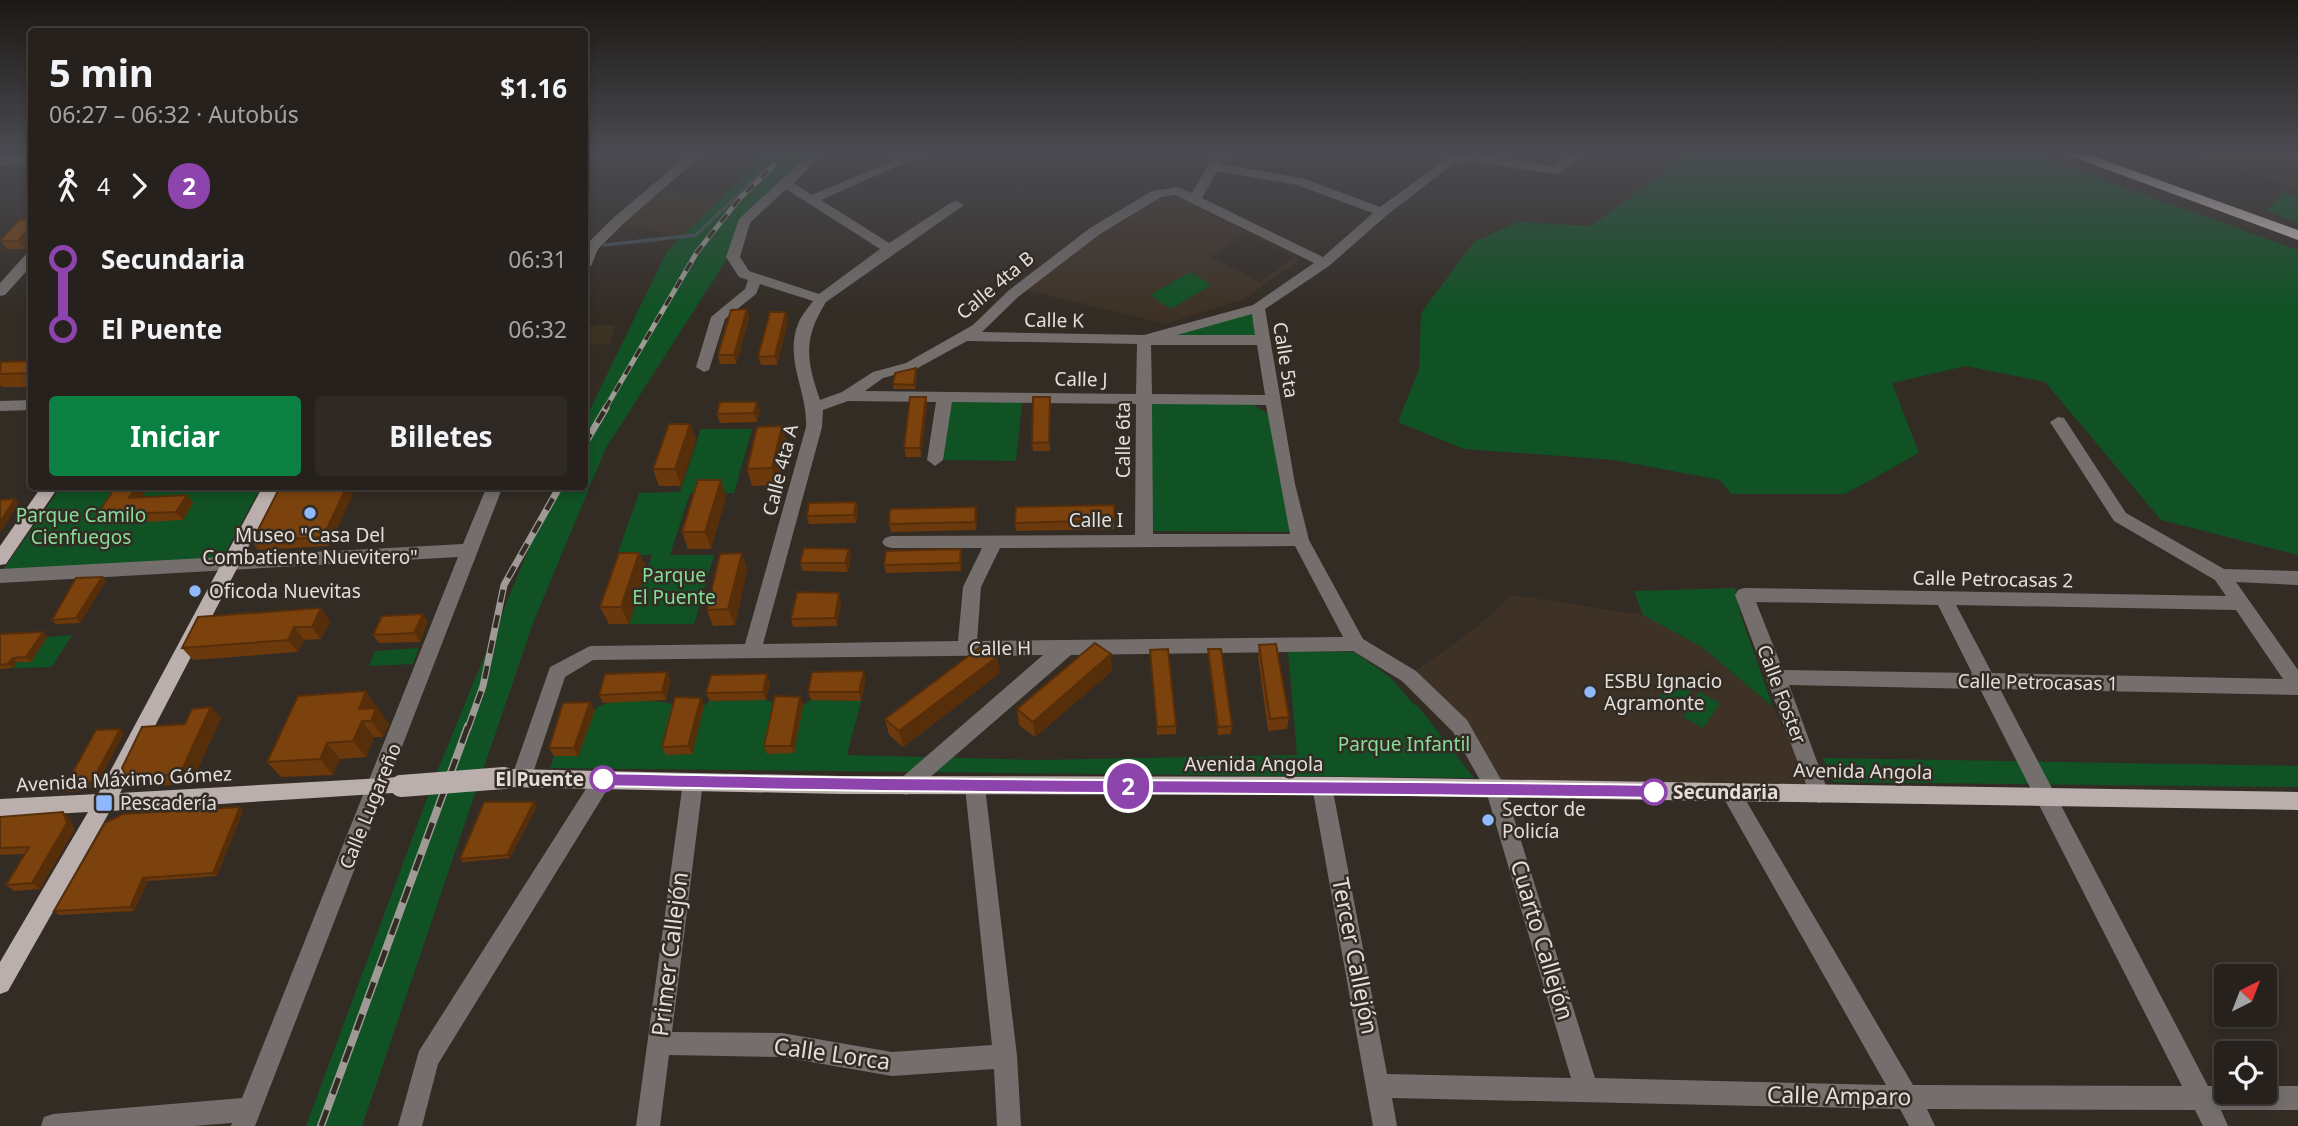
<!DOCTYPE html>
<html lang="es">
<meta charset="utf-8">
<style>
:root{--surface:#26211c;--page:#2e2925;--text:#f1f3f6;--muted:#a4a3a3;--line:#423e3b;--accent:#0b8043}
body{margin:0;font-family:"Noto Sans",sans-serif;background:var(--page);color:var(--text);height:100vh;display:flex;flex-direction:column;font-size:26px;white-space:nowrap}
*{box-sizing:border-box;margin:0}
p{font-size:23px;color:var(--muted)}
.icon{flex:none;width:38px;height:38px;fill:none;stroke:currentColor;stroke-width:2;stroke-linecap:round;stroke-linejoin:round}
.map{position:relative;flex:1;overflow:hidden}
.sheet{position:absolute;left:28px;top:28px;width:560px;height:462px;display:flex;flex-direction:column;background:var(--surface);border-radius:7px;box-shadow:0 4px 10px #0003,0 0 0 2px var(--line)}
.sheet>*{flex:none}
.badge{padding:0 14px;border-radius:23px;font-size:24px;line-height:46px}
.needle{width:46px;rotate:42deg}
.tools{position:absolute;left:2214px;top:964px;display:grid;gap:14px}
.tools a{display:grid;place-items:center;width:63px;height:63px;border-radius:7px;background:var(--surface);box-shadow:0 4px 10px #0003,0 0 0 2px var(--line);font-size:35px}
.map>.badge{position:absolute;translate:-50% -50%;box-shadow:0 0 0 4px #fff}
.legs{display:flex;align-items:center;gap:10px;height:77px;padding:0 21px;font-size:23px}
.legs p{margin-inline-start:auto}
.headline{display:flex;align-items:center;justify-content:space-between;height:119px;padding:0 21px}
h1{font-size:38px;font-weight:700;line-height:52px}
.action{display:flex;gap:14px;margin-top:auto;padding:14px 21px}
.action a{flex:1;height:80px;border-radius:7px;background:var(--accent);color:#fff;font-size:28px;font-weight:700;line-height:80px;text-align:center}
.action a+a{background:var(--page);color:var(--text)}
ul{padding:0 21px;list-style:none}
li{display:flex;align-items:center;gap:24px;height:70px;font-size:26px}
li i{display:grid;place-items:center;width:10px;height:100%;margin:0 9px;background:currentColor}
li i::after{content:'';width:18px;height:18px;margin:-9px;border:5px solid;border-radius:50%;background:var(--surface)}
li p{margin-inline-start:auto}
li:first-child i{background:linear-gradient(#0000 50%,currentColor 0)}
li:last-child i{background:linear-gradient(currentColor 50%,#0000 0)}
.map>svg:first-child{display:block}
.commercial{fill:#3f3224}
.industrial{fill:#3c3323}
.built{fill:#3e3226;fill-rule:evenodd}
.green{fill:#105224}
.lines{fill:none;stroke-linecap:round;stroke-linejoin:round}
.stream{stroke:#445258;stroke-width:3.5}
.minor{fill:#746e6d;fill-rule:evenodd}
.major{fill:#baafac;fill-rule:evenodd}
.highway{fill:#d6c8c5;fill-rule:evenodd}
.rail-far2-casing{stroke:#9f9a95;stroke-width:5}
.rail-far1-casing{stroke:#9f9a95;stroke-width:7}
.rail-casing{stroke:#9f9a95;stroke-width:8}
.rail-far2{stroke:#332c25;stroke-width:3.5;stroke-dasharray:10;stroke-linecap:butt}
.rail-far1{stroke:#332c25;stroke-width:4.5;stroke-dasharray:13;stroke-linecap:butt}
.rail{stroke:#332c25;stroke-width:5;stroke-dasharray:17;stroke-linecap:butt}
.major-bridge{stroke:#baafac;stroke-width:22}
.wall{fill:#6b390c}
.shaded-wall{fill:#572e0a}
.building{fill:#7c420e;stroke:#572e0a;stroke-width:2}
.line-1{fill:#8e44ad;stroke:#fff;stroke-width:2}
.poi-dot{fill:#90b8fd;stroke:#332c25;stroke-width:2.5}
.stop-1-dot{fill:#fff;stroke:#8e44ad;stroke-width:3.5}
.labels{text-anchor:middle;stroke-width:5;stroke-linejoin:round;paint-order:stroke}
.street-label{font-size:19px;fill:#e3deda;stroke:#332c25}
.park-label{font-size:19px;fill:#86de97;stroke:#332c25}
.poi-label{font-size:19px;fill:#e3deda;stroke:#332c25;text-anchor:start}
.stop-label{font-size:19px;font-weight:bold;fill:#e3deda;stroke:#332c25;text-anchor:end}
.near-street-label{font-size:23px;fill:#e3deda;stroke:#332c25}
</style>
<div class="map">
<svg width="2298" height="1126" viewBox="0 0 2298 1126">
<rect width="100%" height="100%" fill="#332c25"/>
<path class="commercial" d="M656 188 719 203 681 238 617 222Z"/>
<path class="industrial" d="M615 325 609 344 585 345V326Z"/>
<path class="built" d="M2195 154H2298V189Z
M1173 195 1301 259 1244 299 1166 324 1027 290 1096 233 1159 196ZM1244 234 1293 257V258L1260 282 1211 257Z
M1512 595 1643 615 1702 647 1773 707 1816 795 1496 789 1460 726 1409 676 1473 630Z"/>
<path class="green" d="M767 154H814L741 222 730 254 606 448 533 623 362 1126H306L436 774 554 487 584 486 585 420 667 251Z
M1688 154H2031L2298 250V555L2161 520 2045 382 1966 366 1892 383 1919 453 1845 494H1731L1720 480 1615 460 1464 449 1398 422 1419 369 1421 313 1474 242 1518 222 1591 226Z
M2284 192 2298 197V223L2266 211Z
M1190 272 1211 285 1171 309 1150 295Z
M1258 308 1264 340H1144Z
M949 402H1022L1016 461 939 460Z
M1150 403 1252 404 1273 417 1277 468 1293 532 1148 531Z
M701 429H752L734 493H690L670 555H714L694 624H629L652 555H617L639 493 680 492Z
M61 487H261L222 559 3 570Z
M1735 588 1740 613 1773 707 1702 647 1643 615 1634 591Z
M72 635 52 667 13 668 17 662 31 661 47 637Z
M419 648 413 664 369 666 375 651Z
M1288 651 1354 652 1390 677 1414 705H1417L1474 778 550 768 554 756H578C583 743 586 722 595 710 604 697 665 700 679 706L666 755 692 754 704 706 710 701 766 700 778 705H803L811 700 861 701 847 755 1038 760 1297 755Z
M1673 677 1693 688 1676 713 1656 702Z
M1699 692 1720 703 1703 728 1683 717Z
M1823 758 2298 766V787L1833 782Z"/>
<g class="lines">
<path class="stream" d="M787 158 794 154
M604 245 696 235 764 170"/>
<path class="minor" d="M689 154H703L622 225 598 249 591 266 584 270V249L587 244 612 219Z
M809 154H823L794 183 812 195 908 154H925L821 200 889 243 952 202 957 201 964 205 826 302C803 339 806 359 820 400L842 392 873 372 906 363 973 325 1008 291 1090 228 1152 191 1177 187 1192 193 1214 154H1226L1221 164 1305 179 1380 207 1449 157 1474 154 1555 166 1571 154H1586L1557 174 1474 162 1453 164 1387 215 1329 266 1265 309 1295 484 1309 540 1363 639 1416 671 1467 720 1503 783 1595 1078 1886 1085 1724 799 1721 793 1724 787 1731 784 1738 787 1913 1085 2182 1086 1980 689 1789 685 1829 794 1826 800 1819 803 1812 800 1735 595 1738 590 1744 588 2226 596 2215 580 2114 521 2050 422 2058 417 2064 418 2126 513 2224 569 2298 571V585L2236 582 2298 670V695L2000 689 2208 1086H2226V1092H2264V1086H2298V1110H2221L2228 1126H2203L2195 1110 1927 1109 1935 1126H1909L1900 1109 1392 1098 1397 1126H1373L1312 786 1315 780 1322 777 1329 780 1332 786 1387 1074 1571 1078 1486 791 1453 732 1402 681 1353 651 1071 655 913 792 906 795 899 792 896 786 899 780 1043 655 593 660 565 677 531 779 528 785 521 788 514 785 511 779 550 667 590 646 745 644 806 427C808 392 784 360 798 324 801 316 808 308 813 301L760 284 756 294 725 319 709 370 704 372 696 367 711 317 745 289 748 280 739 277 726 257 739 219ZM1217 171 1297 185 1373 213 1323 257 1202 198ZM786 189 880 249 819 294 749 271 740 257 750 223ZM1175 195 1314 263 1253 305 1144 335 982 332 1018 297 1100 234 1161 197ZM1252 314 1255 335H1177ZM967 341 1137 344 1136 394 865 391 883 378 916 369ZM1151 345H1257L1265 395 1152 394ZM848 401 936 402 927 460 935 466 943 460 952 402 1136 404 1135 535 891 536 885 538 882 542 885 546 891 548H982L963 587 958 641 763 644 822 427 823 410ZM1152 404 1266 405 1290 534H1153ZM1295 546 1343 637 977 641 981 587 1000 548ZM1756 602 1938 605 1972 673 1783 670ZM1956 605 2236 610 2283 679 1992 673Z
M32 156V164L0 165V157Z
M32 252V265L5 295 0 296V283L27 253Z
M32 400V410L0 411V401Z
M487 486H503L255 1126H231L232 1123 194 1126H41L44 1117 53 1114 242 1098 458 557 0 583V569L463 544Z
M603 770 610 773 613 779 610 785 438 1064 422 1126H398L419 1051 596 773Z
M693 773 700 776 703 782 672 1032 782 1033 892 1052 992 1045 965 787 968 781 975 778 982 781 985 787 1017 1056 1021 1126H997L994 1069 892 1076 782 1057 669 1055 660 1126H636L683 782 686 776Z"/>
<path class="major" d="M42 486H59L6 564 0 565V546Z
M263 486H280L120 793 401 777 408 780 411 786 408 792 110 811 8 991 0 994V962L88 812 0 817V799L98 794Z
M504 769 842 776 1341 777 2298 792V810L1341 795 842 794 504 787 497 784 494 778 497 772Z"/>
<path class="highway" d="M2065 154H2087L2298 230V240Z"/>
<defs>
<path id="rail-far2" d="M605 409 697 252 740 198 786 154"/>
<path id="rail-far1" d="M584 445 606 408
M468 728 483 686 504 585 560 486"/>
<path id="rail" d="M321 1126 468 726"/>
</defs>
<use href="#rail-far2" class="rail-far2-casing"/>
<use href="#rail-far1" class="rail-far1-casing"/>
<use href="#rail" class="rail-casing"/>
<use href="#rail-far2" class="rail-far2"/>
<use href="#rail-far1" class="rail-far1"/>
<use href="#rail" class="rail"/>
<path class="major-bridge" d="M401 786 504 778"/>
</g>
<path class="wall" d="M32 219V240L24 249H7L0 241Z
M747 309 749 318 736 364H720L718 355Z
M788 320 777 365H761L758 357Z
M32 361V387H2L0 385V363Z
M917 373 915 389H893V384Z
M926 397 927 405 921 457H906L904 448Z
M1050 397V451H1033L1032 443Z
M760 410 757 422 720 423 717 414Z
M690 424 696 440 681 486H659L653 469Z
M787 443 777 485 752 486 747 469Z
M149 486 142 497 187 495 193 503 183 520 104 524 97 515Z
M329 486H348L353 494 329 546 258 550 252 542Z
M726 497 711 549H688L682 532Z
M856 502 858 510 856 523 809 524 807 516Z
M1114 505V529L1016 531 1015 523Z
M977 515 976 530 891 532 889 524Z
M639 553 647 569 629 624H609L600 607Z
M742 553 747 570 735 625 713 626 707 610Z
M851 557 848 572 803 571 800 563Z
M962 557 961 571 886 573 884 565Z
M102 577 106 581 80 623 56 624 52 620Z
M839 593 841 602 837 626 793 627 791 619Z
M330 621 321 639 304 640 298 652 193 660 182 648Z
M428 622 420 642 379 643 373 635Z
M43 632 47 637 31 662H17L13 668 0 669V634Z
M1259 645 1289 717 1287 729 1268 731 1258 657Z
M1208 649 1232 726 1231 734 1218 735 1208 657Z
M1150 650 1176 726V734L1157 735Z
M997 657 1000 673 903 747 889 735 885 719Z
M1112 671 1035 737 1019 725 1017 709Z
M866 679 861 701 811 700 808 692Z
M671 680 666 700 603 703 599 695Z
M770 682 766 700 710 701 706 693Z
M800 697 803 705 794 753 767 754 764 746Z
M701 698 704 706 692 754 666 755 662 747Z
M211 707 221 718 191 784 138 787 127 777 185 724Z
M378 707 377 709 389 724 383 737H374L366 757 340 759 333 775 281 777 267 762Z
M595 710 578 756H554L549 748Z
M124 733 97 784 87 790 69 792 64 788Z
M537 806 510 858 463 862 460 859Z
M243 811 217 876 148 881 134 911 59 915 54 911Z
M0 817 71 819 74 830 40 889 14 891 6 885 25 854 0 855Z"/>
<path class="shaded-wall" d="M32 225V240L24 249 18 241Z
M747 309 749 318 736 364 734 355Z
M786 312 788 320 777 365 775 356Z
M926 397 927 405 921 457 920 448Z
M757 402 760 410 757 422 754 413Z
M690 424 696 440 681 486 675 469Z
M782 426 787 443 777 485 772 468Z
M721 480 726 497 711 549 705 532Z
M136 486H149L136 506 129 498Z
M347 486H348L353 494 329 546 323 537Z
M187 495 193 503 183 520 176 512Z
M15 499 19 504 0 532V522Z
M856 502 858 510 856 523 854 515Z
M976 507 977 515 976 530 975 522Z
M849 549 851 557 848 572 845 563Z
M961 549 962 557 961 571 960 563Z
M639 553 647 569 629 624 621 607Z
M742 553 747 570 735 625 728 609Z
M102 577 106 581 80 623 76 618Z
M839 593 841 602 837 626 835 618Z
M321 608 330 621 321 639 312 627Z
M423 614 428 622 420 642 414 633Z
M294 627 304 640 298 652 288 640Z
M43 632 47 637 31 662 26 657Z
M1111 654 1112 671 1035 737 1033 722Z
M997 657 1000 673 903 747 899 731Z
M13 658 17 662 13 668 8 664Z
M864 671 866 679 861 701 859 692Z
M667 672 671 680 666 700 662 692Z
M767 674 770 682 766 700 763 692Z
M366 691 389 724 383 737 371 721 359 709Z
M800 697 803 705 794 753 791 746Z
M701 698 704 706 692 754 688 746Z
M590 702 595 710 578 756 574 748Z
M211 707 221 718 191 784 180 774Z
M362 721 374 737 366 757 353 741Z
M120 729 124 733 97 784 87 790 83 787Z
M327 743 340 759 333 775 320 759Z
M534 802 537 806 510 858 507 855Z
M240 807 243 811 217 876 213 873Z
M63 812 71 819 74 830 40 889 32 883Z
M143 878 148 881 134 911 130 907Z"/>
<path class="building" d="M32 219V225L18 241H0L19 220Z
M747 309 734 355H718L731 310Z
M770 312H786L775 356 758 357Z
M32 361V373L0 374 1 362Z
M916 368 914 385 893 384 895 373Z
M910 397H926L920 448H904Z
M1033 397H1050L1049 442 1032 443Z
M720 402H757L754 413 717 414Z
M669 424H690L675 469H653Z
M782 426 772 468 747 469 757 427Z
M698 480H721L705 532H682Z
M116 486H136L129 498 187 495 176 512 97 515Z
M329 486H347L323 537 252 542 279 489Z
M15 499 0 522V500Z
M856 502 854 515 807 516 809 503Z
M1114 505V520L1015 523 1016 507Z
M976 507 975 522 889 524 890 509Z
M804 548 849 549 845 563H800Z
M961 549 960 563 884 565 886 551Z
M619 553H639L621 607H600Z
M742 553 728 609 707 610 720 554Z
M102 577 76 618 52 620 76 578Z
M797 592 839 593 835 618 791 619Z
M321 608 312 627H294L288 640 182 648 198 617Z
M423 614 414 633 373 635 382 616Z
M43 632 26 657 13 658 8 664 0 665V634Z
M1095 643 1111 654 1033 722 1017 709Z
M1276 644 1289 717 1270 719 1259 645Z
M983 645 997 657 899 731 885 719Z
M1168 649 1176 726 1157 727 1150 650Z
M1208 649H1221L1232 726 1218 727Z
M864 671 859 692H808L812 672Z
M667 672 662 692 599 695 605 674Z
M767 674 763 692 706 693 711 675Z
M366 691 359 709 376 708 371 721H362L353 741 327 743 320 759 267 762 298 696Z
M775 696 800 697 791 746H764Z
M675 697 701 698 688 746 662 747Z
M590 702 574 748H549L563 703Z
M211 707 180 774 127 777 122 768 142 727 185 724 192 709Z
M120 729 93 780 83 787 64 788 96 730Z
M484 802H534L507 855 460 859Z
M240 807 213 873 143 878 130 907 54 911 105 823 123 814Z
M63 812 67 823 32 883 6 885 29 847 0 848V817Z"/>
<linearGradient id="sky" x2="0" y2="1"><stop stop-color="#1c1814"/><stop offset="0.49" stop-color="#4a4b51"/><stop offset="1" stop-color="#4a4b51" stop-opacity="0"/></linearGradient>
<rect width="2298" height="312" fill="url(#sky)"/>
<path class="line-1" d="M603 773C953 782 1303 779 1654 785L1659 787 1662 792 1659 796 1654 798C1303 792 953 795 603 786L597 784 595 779 597 775Z"/>
<g class="poi-dot">
<circle cx="310" cy="513" r="7"/>
<circle cx="195" cy="591" r="7"/>
<circle cx="1590" cy="692" r="7"/>
<rect x="95" y="794" width="18" height="18" rx="3.5"/>
<circle cx="1488" cy="820" r="7"/>
</g>
<g class="stop-1-dot">
<circle cx="603" cy="779" r="12"/>
<circle cx="1654" cy="792" r="12"/>
</g>
<g class="labels">
<g class="street-label">
<text transform="translate(995 285) rotate(-40)" y="7">Calle 4ta B</text>
<text transform="translate(1054 320) rotate(1)" y="7">Calle K</text>
<text transform="translate(1286 360) rotate(81)" y="7">Calle 5ta</text>
<text transform="translate(1081 379) rotate(1)" y="7">Calle J</text>
<text transform="translate(1123 440) rotate(-90)" y="7">Calle 6ta</text>
<text transform="translate(780 470) rotate(-76)" y="7">Calle 4ta A</text>
<text x="1096" y="527">Calle I</text>
<text transform="translate(1993 579) rotate(1)" y="7">Calle Petrocasas 2</text>
<text transform="translate(1000 648) rotate(-1)" y="7">Calle H</text>
<text transform="translate(2038 682) rotate(1)" y="7">Calle Petrocasas 1</text>
<text transform="translate(1782 694) rotate(69)" y="7">Calle Foster</text>
<text x="1254" y="771">Avenida Angola</text>
<text transform="translate(1863 771) rotate(1)" y="7">Avenida Angola</text>
<text transform="translate(124 779) rotate(-3)" y="7">Avenida Máximo Gómez</text>
<text transform="translate(370 806) rotate(-68)" y="7">Calle Lugareño</text>
</g>
<g class="park-label">
<text x="81" y="522">Parque Camilo<tspan x="81" dy="22">Cienfuegos</tspan></text>
<text x="674" y="582">Parque<tspan x="674" dy="22">El Puente</tspan></text>
<text x="1404" y="751">Parque Infantil</text>
</g>
<g class="poi-label">
<text x="310" y="542" text-anchor="middle">Museo "Casa Del<tspan x="310" dy="22">Combatiente Nuevitero"</tspan></text>
<text x="209" y="598">Oficoda Nuevitas</text>
<text x="1604" y="688">ESBU Ignacio<tspan x="1604" dy="22">Agramonte</tspan></text>
<text x="120" y="810">Pescadería</text>
<text x="1502" y="816">Sector de<tspan x="1502" dy="22">Policía</tspan></text>
</g>
<g class="stop-label">
<text x="584" y="786">El Puente</text>
<text x="1673" y="799" text-anchor="start">Secundaria</text>
</g>
<g class="near-street-label">
<text transform="translate(1542 940) rotate(73)" y="8">Cuarto Callejón</text>
<text transform="translate(670 954) rotate(-83)" y="8">Primer Callejón</text>
<text transform="translate(1355 956) rotate(79)" y="8">Tercer Callejón</text>
<text transform="translate(832 1054) rotate(8)" y="8">Calle Lorca</text>
<text transform="translate(1839 1096) rotate(1)" y="8">Calle Amparo</text>
</g>
</g>
</svg>
<div class="tools">
<a><svg class="needle" viewBox="-14 -14 28 28"><path d="M0-13l5 13h-10z" fill="#e53935"/><path d="M0 13l5-13h-10z" fill="#a4a3a3"/></svg></a>
<a><svg class="icon" aria-label="locate" viewBox="0 0 24 24"><circle cx="12" cy="12" r="6"/><path d="M12 2v4M12 18v4M2 12h4M18 12h4"/></svg></a>
</div>
<b class="badge" style="left:1128px;top:786px;background:#8e44ad;color:#fff">2</b>
<section class="sheet">
<div class="headline"><div><h1>5 min</h1><p>06:27 – 06:32 · Autobús</p></div><b>$1.16</b></div>
<div class="legs"><svg class="icon" aria-label="walk" viewBox="0 0 24 24"><circle cx="13" cy="4" r="2"/><path d="M13 8l-2 6 4 7M11 14l-3 7M7 12l3-4h3l4 4"/></svg>4<svg class="icon" aria-label="forward" viewBox="0 0 24 24"><path d="M9 5l7 7-7 7"/></svg><b class="badge" style="background:#8e44ad;color:#fff">2</b></div>
<ul>
<li><i style="color:#8e44ad"></i><b>Secundaria</b><p>06:31</p></li>
<li><i style="color:#8e44ad"></i><b>El Puente</b><p>06:32</p></li>
</ul>
<div class="action"><a>Iniciar</a><a>Billetes</a></div>
</section>
</div>
